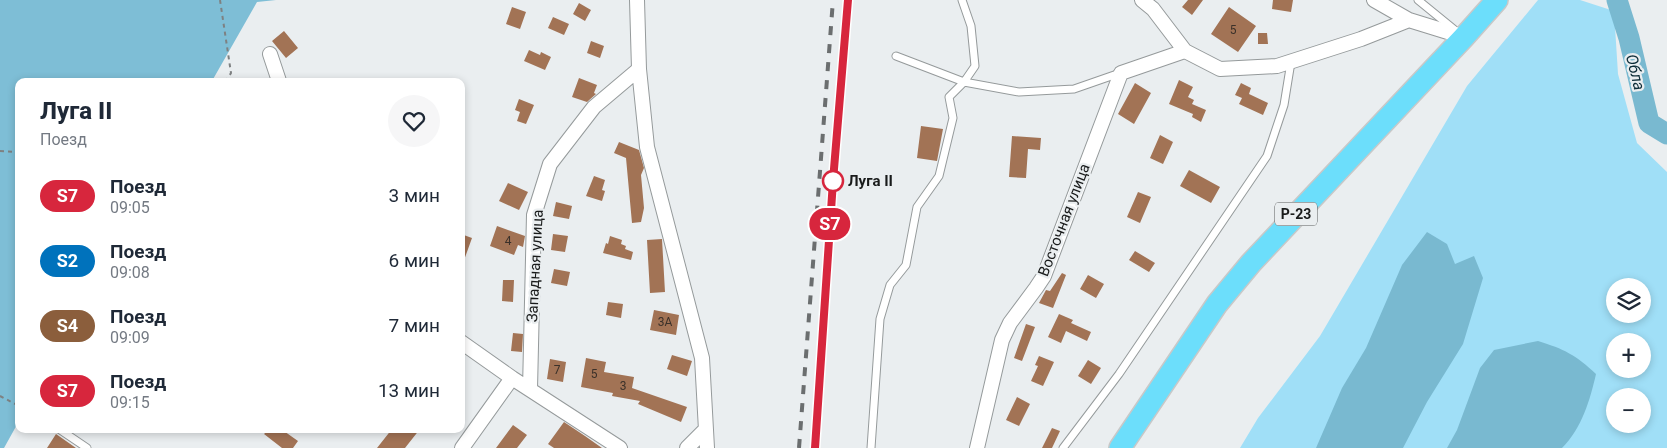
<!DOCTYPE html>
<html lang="ru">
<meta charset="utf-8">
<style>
:root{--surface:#fff;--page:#f6f6f7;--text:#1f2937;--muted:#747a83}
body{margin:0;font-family:Roboto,sans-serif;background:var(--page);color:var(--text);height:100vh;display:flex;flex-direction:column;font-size:19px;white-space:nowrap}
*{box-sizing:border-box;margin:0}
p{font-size:16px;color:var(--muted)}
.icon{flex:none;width:28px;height:28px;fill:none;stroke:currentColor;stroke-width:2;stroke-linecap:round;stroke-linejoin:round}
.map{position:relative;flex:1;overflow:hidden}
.sheet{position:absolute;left:15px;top:78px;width:450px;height:355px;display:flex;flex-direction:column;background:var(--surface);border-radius:10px;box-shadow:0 2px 8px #0003}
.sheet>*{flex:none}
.badge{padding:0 10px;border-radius:16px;font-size:18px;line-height:32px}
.buttons{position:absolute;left:1606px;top:278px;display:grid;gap:10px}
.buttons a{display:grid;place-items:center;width:45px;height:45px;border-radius:50%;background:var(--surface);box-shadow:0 2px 8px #0003;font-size:25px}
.map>.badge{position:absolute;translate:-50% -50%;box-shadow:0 0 0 2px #fff}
.round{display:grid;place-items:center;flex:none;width:52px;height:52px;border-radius:26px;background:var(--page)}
.summary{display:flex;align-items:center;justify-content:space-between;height:85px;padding:0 25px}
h1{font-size:24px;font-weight:800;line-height:38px}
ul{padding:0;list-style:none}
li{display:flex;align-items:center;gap:15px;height:65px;padding:0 25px}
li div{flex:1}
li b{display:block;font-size:19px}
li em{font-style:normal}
li .badge{min-width:55px;font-weight:700;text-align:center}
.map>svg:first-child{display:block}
.green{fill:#a0dff7;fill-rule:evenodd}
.forest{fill:#7ebed6}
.water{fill:#79b9d0}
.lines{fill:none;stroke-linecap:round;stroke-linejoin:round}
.river{stroke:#79b9d0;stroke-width:21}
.building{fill:#a27355}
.service-casing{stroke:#959a9b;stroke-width:9}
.minor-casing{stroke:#959a9b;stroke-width:16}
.primary-casing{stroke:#c8c8c8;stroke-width:24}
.path{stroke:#7e8182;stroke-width:2;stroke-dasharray:4 4;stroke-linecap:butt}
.service{stroke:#fff;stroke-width:7}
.minor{stroke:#fff;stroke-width:14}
.primary{stroke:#6cdefb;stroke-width:21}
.rail{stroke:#6b6e6f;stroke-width:4;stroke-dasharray:9 9;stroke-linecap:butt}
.line-casing{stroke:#fff;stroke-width:11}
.line{stroke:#d7263d;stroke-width:8}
.stop-dot{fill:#fff;stroke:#d7263d;stroke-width:2.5}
.labels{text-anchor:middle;stroke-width:4.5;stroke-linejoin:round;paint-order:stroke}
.number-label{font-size:12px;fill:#3b312a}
.shield{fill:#eaeef0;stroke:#585a5b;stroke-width:1}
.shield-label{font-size:14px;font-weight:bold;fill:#191b1b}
.stop-label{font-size:15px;font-weight:bold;fill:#191b1b;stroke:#eaeef0;text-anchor:start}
.street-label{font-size:15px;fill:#191b1b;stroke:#eaeef0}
.water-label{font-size:16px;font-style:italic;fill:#0d2d38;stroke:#eaeef0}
</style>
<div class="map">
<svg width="1667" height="448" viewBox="0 0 1667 448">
<rect width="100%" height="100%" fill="#eaeef0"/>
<path class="green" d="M1538 0H1580L1614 11 1618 74 1637 143 1667 172V448H1240L1258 418 1320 336 1467 86ZM1615 286H1642V314H1615ZM1615 341H1642V369H1615ZM1615 396H1642V424H1615Z"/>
<path class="forest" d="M0 0H276L257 2 212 81H19V421L4 448H0Z"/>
<path class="water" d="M1427 232 1447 244 1455 264 1474 256 1483 278 1463 344 1427 402 1403 448H1316L1342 388 1366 348 1402 265Z
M1538 341C1564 349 1576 355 1596 374 1590 400 1582 428 1562 448H1447L1457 430 1480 368 1494 350Z"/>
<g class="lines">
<path class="river" d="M1617 0 1629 38 1649 123 1667 134"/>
</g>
<path class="building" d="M1188 0H1203L1192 15 1182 7Z
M1273 0H1293L1291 12 1272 9Z
M579 3 591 10 585 21 573 14Z
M512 7 526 12 520 29 506 24Z
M1229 7 1256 26 1238 52 1211 34Z
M553 17 569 24 564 35 548 28Z
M284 31 298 48 286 58 272 41Z
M1258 33H1267L1268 44H1258Z
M591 41 604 46 600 58 587 53Z
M529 50 540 55 541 52 551 57 545 70 524 61Z
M579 78 597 85 594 93 596 94 587 102 572 97Z
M1179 80 1193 87 1188 97 1194 100 1192 104 1206 110 1201 122 1192 117 1193 114 1169 104Z
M1135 83 1151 93 1134 124 1118 114Z
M1241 83 1251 88 1249 94 1268 103 1263 115 1239 104 1242 98 1235 95Z
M519 99 534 105 526 124 517 121 520 112 515 110Z
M921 126 943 129 937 161 917 158Z
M1160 135 1173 142 1163 164 1150 158Z
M1012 136 1041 138 1040 150 1028 149 1026 178 1009 177Z
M619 142 639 150 644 168 641 175 644 208 641 222 632 223 626 158 614 153Z
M1189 170 1220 187 1211 203 1180 186Z
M594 176 605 180 602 190 605 191 602 201 586 196Z
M508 183 528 192 519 210 499 201Z
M1138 192 1151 197 1140 223 1127 217Z
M556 202 572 206 569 219 553 216Z
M497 226 525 236 523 247 518 245 514 255 490 246Z
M461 234 472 238 463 263H461Z
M553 234 568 236 565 252 551 250Z
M610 236 622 240 621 244 626 246 625 249 633 252 631 260 603 253 606 243 608 244Z
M662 239 665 292 650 293 647 240Z
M1135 251 1155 263 1149 272 1129 260Z
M554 269 570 272 567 286 551 283Z
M1062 273 1066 275 1053 308 1039 303 1046 290 1050 291Z
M1088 275 1104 284 1096 298 1080 289Z
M503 280H514L513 302 502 301Z
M608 302 623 304 621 318 606 315Z
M654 310 679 315 676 335 650 330Z
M1059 314 1073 320 1071 323 1091 332 1087 341 1066 331 1061 343 1048 337Z
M1026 324 1035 327 1022 361 1014 358Z
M513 333 523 334 522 352 511 351Z
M672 355 692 361 687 376 667 369Z
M1039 356 1054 362 1043 386 1031 381 1038 366 1035 365Z
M586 358 606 362 604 372 634 377 632 388 687 407 681 422 638 404 640 401 612 396 613 393 581 387Z
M550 359 566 362 563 382 547 379Z
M1088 360 1101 368 1091 384 1078 376Z
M1017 397 1030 404 1019 426 1006 420Z
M564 422 585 436 602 448H554L548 444Z
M513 425 527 435 517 448H496Z
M1052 428 1060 431 1052 448H1042Z
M269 429H281L298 441 293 448H282L264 434Z
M392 429H420L405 448H377Z
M56 434 76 448H47Z"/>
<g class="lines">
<defs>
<path id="service" d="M1418 0 1456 31
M896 56 964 82 1019 92 1074 89 1120 73
M59 429 87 448
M871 448 880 319 890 285 906 265 917 207 939 176 953 118 949 97 964 82 975 66 971 26 962 0
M1063 448 1119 374 1267 156 1284 105 1291 62"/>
<path id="minor" d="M637 0 639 69 647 147 702 358 707 448
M1142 0 1153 9 1185 51 1220 69 1277 66 1361 39 1409 20 1464 37
M1374 0 1409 20
M270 54 279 81
M461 342 512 378
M530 389 534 215 550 164 594 107 639 69
M462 448 512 378 620 448
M687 448 706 429
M977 448 1002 340 1010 323 1036 288 1044 276 1121 73 1185 51"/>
<path id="primary" d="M1120 448 1217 304 1251 263 1464 37 1497 0"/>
</defs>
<use href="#service" class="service-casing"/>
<use href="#minor" class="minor-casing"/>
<use href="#primary" class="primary-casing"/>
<path class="path" d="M220 0 231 73 226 81
M0 151 19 152
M0 396 19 406"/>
<use href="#service" class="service"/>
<use href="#minor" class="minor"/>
<use href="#primary" class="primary"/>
<path class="rail" d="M799 448 833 0
M815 448 833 181 848 0"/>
</g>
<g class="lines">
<defs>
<path id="line" d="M815 448 833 181 848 0"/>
</defs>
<use href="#line" class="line-casing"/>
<use href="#line" class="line"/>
</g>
<circle class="stop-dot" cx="833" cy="181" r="10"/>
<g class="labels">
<g class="number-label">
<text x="1233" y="34">5</text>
<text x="508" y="245">4</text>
<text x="665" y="326">3А</text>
<text x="557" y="374">7</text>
<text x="594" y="378">5</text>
<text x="623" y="390">3</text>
</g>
<rect class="shield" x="1275" y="202.5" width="42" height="23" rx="4"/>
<g class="shield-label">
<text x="1296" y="219">Р-23</text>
</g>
<g class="stop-label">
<text x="848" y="186">Луга II</text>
</g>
<g class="street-label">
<text transform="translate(1064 220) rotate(-69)" y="5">Восточная улица</text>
<text transform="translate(535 266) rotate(-87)" y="5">Западная улица</text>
</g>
<g class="water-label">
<text transform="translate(1636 72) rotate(76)" y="6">Обла</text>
</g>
</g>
</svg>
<div class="buttons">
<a><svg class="icon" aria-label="layers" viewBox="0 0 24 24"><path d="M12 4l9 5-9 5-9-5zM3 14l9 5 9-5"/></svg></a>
<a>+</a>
<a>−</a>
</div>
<b class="badge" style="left:830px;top:224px;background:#d7263d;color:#fff">S7</b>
<section class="sheet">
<div class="summary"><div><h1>Луга II</h1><p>Поезд</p></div><a class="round"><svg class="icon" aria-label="heart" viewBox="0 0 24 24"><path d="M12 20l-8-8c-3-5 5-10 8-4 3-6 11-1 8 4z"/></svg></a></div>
<ul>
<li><span class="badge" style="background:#d7263d;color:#fff">S7</span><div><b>Поезд</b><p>09:05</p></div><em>3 мин</em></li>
<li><span class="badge" style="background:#0072bc;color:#fff">S2</span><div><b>Поезд</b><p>09:08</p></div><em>6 мин</em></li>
<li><span class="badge" style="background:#8b5e3c;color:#fff">S4</span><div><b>Поезд</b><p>09:09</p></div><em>7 мин</em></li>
<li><span class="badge" style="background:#d7263d;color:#fff">S7</span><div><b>Поезд</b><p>09:15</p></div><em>13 мин</em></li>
</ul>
</section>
</div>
